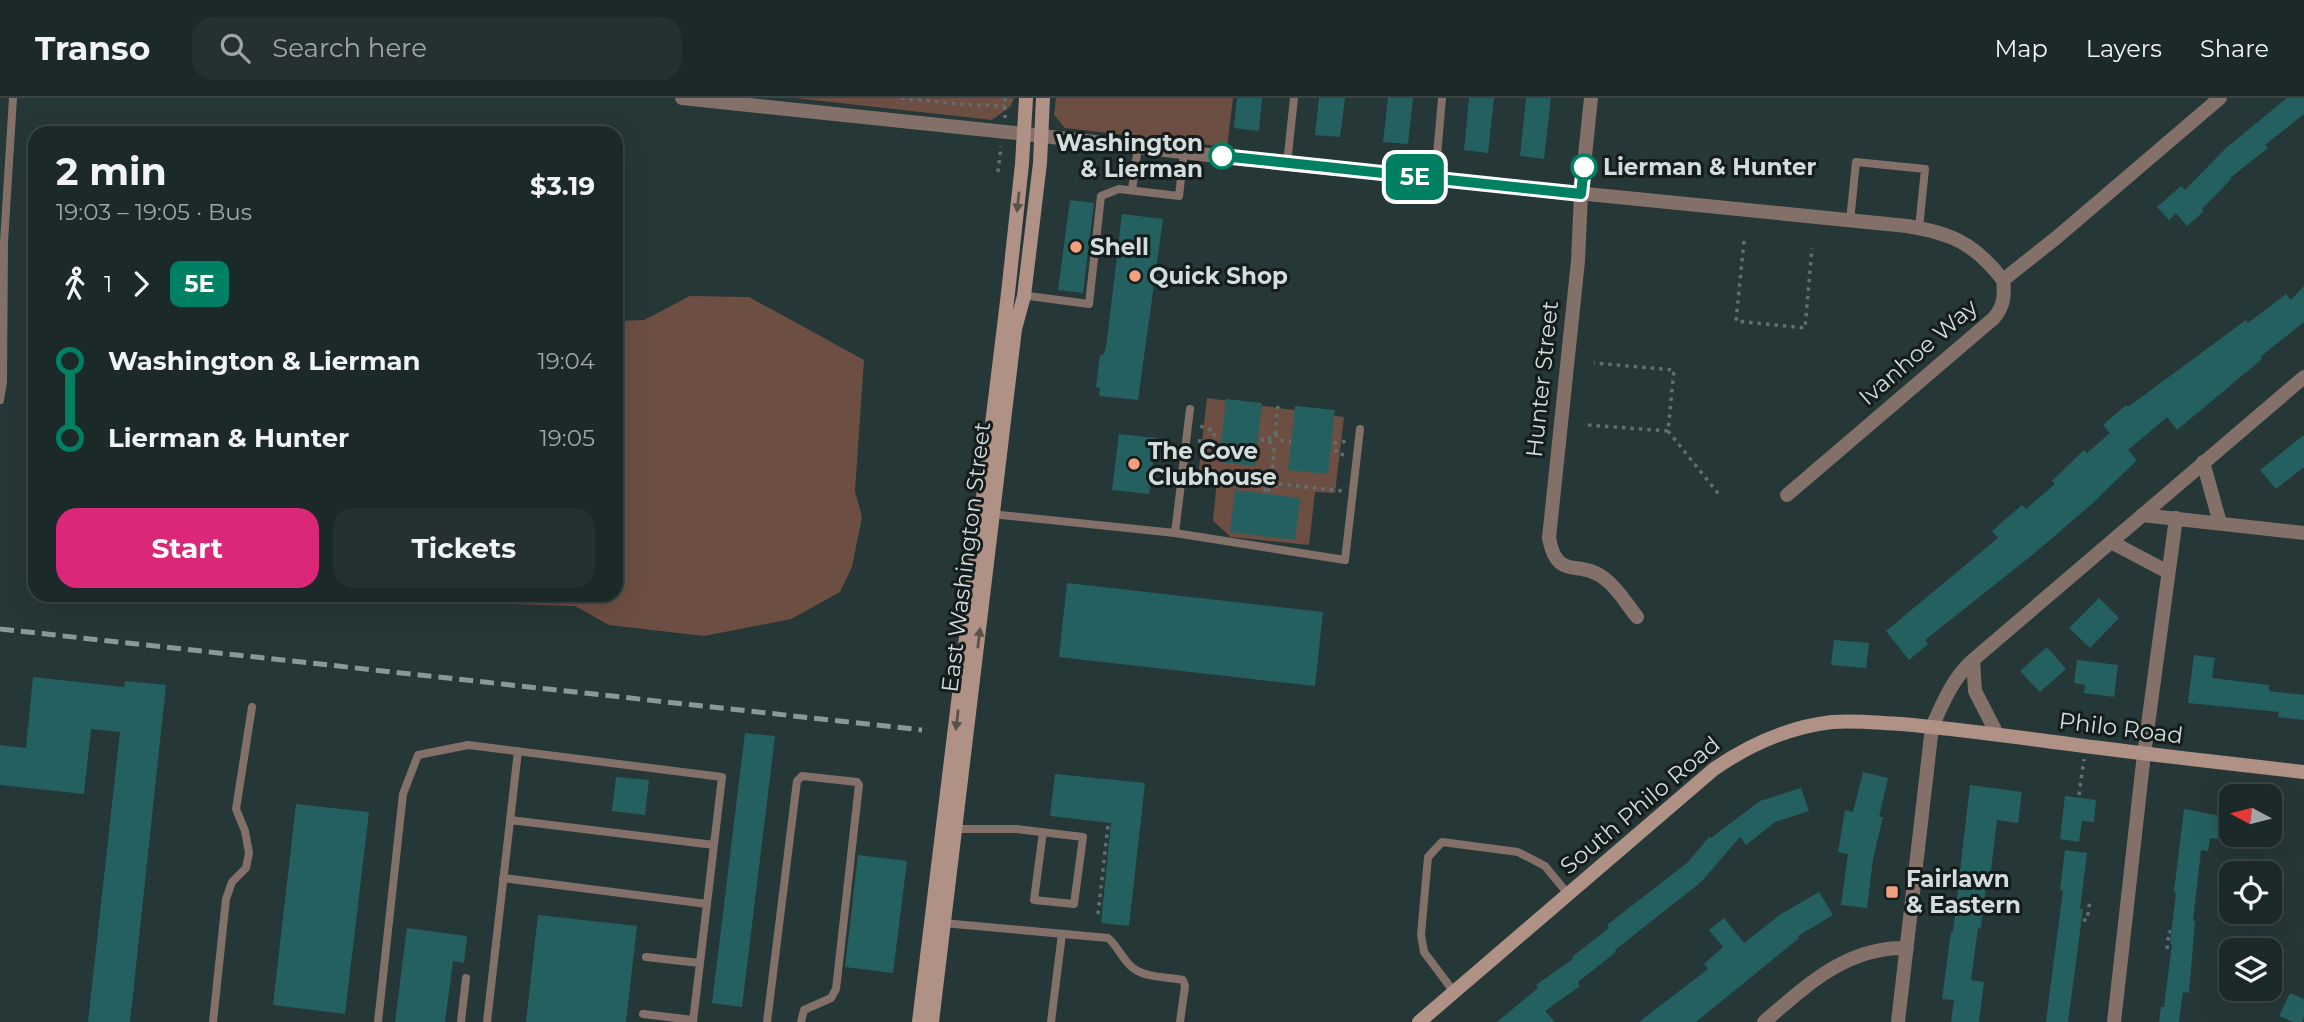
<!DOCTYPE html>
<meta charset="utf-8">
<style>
:root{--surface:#1c2929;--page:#253131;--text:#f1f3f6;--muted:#a0a6a8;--line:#3a4546;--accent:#db2777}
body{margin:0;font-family:Montserrat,sans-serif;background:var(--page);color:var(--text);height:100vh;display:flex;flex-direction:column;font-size:26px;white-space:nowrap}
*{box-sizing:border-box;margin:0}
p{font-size:23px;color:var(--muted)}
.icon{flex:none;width:38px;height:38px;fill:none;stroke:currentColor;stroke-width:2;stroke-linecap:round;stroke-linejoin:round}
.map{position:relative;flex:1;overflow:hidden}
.panel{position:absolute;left:28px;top:28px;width:595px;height:476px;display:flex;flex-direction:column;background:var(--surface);border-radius:21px;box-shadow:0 7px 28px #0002,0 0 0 2px var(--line)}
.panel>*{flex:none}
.badge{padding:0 14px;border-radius:10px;font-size:24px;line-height:46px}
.needle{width:46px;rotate:277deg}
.controls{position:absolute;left:2219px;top:686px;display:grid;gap:14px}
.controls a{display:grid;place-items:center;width:63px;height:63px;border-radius:14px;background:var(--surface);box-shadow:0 7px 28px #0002,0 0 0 2px var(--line);font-size:35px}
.map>.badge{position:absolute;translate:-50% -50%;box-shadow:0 0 0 4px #fff}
.legs{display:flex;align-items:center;gap:10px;height:77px;padding:0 28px;font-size:23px}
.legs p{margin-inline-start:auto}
.headline{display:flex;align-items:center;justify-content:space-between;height:119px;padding:0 28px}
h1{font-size:38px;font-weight:700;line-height:52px}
.action{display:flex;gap:14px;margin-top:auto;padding:14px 28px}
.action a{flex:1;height:80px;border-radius:21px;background:var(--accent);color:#fff;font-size:28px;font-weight:700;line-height:80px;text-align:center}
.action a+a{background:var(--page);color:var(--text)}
ul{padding:0 28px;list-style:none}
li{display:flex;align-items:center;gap:24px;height:77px;font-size:26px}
li i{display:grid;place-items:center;width:10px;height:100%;margin:0 9px;background:currentColor}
li i::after{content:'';width:18px;height:18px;margin:-9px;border:5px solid;border-radius:50%;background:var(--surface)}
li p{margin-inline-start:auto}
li:first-child i{background:linear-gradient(#0000 50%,currentColor 0)}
li:last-child i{background:linear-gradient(currentColor 50%,#0000 0)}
header{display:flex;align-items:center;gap:42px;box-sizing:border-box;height:98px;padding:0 35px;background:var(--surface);border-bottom:2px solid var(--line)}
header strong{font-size:33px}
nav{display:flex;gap:38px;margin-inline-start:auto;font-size:24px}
.search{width:490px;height:63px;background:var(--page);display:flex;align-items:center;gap:18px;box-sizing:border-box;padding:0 24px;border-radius:21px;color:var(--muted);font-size:26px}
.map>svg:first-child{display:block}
.green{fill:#6d4e42}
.building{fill:#256061}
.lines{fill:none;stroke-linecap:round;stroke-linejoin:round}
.path{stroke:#606f6f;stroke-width:3.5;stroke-dasharray:3.5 5;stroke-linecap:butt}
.service{stroke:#837068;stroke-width:8}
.minor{stroke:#837068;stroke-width:14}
.tertiary{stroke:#837068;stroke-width:14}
.secondary{stroke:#b09185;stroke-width:14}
.rail{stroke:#8b9898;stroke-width:5;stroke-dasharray:14 7;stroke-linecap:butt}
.oneway{fill:#5b514b}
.line-1-casing{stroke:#fff;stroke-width:16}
.line-1{stroke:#008063;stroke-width:10}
.stop-1-dot{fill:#fff;stroke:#008063;stroke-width:3.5}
.poi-dot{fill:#f2a07f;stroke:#151c1c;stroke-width:2.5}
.labels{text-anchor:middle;stroke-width:6;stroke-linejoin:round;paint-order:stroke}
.stop-label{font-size:23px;font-weight:bold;fill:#d3dddd;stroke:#151c1c;text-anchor:end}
.poi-label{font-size:23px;font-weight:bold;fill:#d3dddd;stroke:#151c1c;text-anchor:start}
.street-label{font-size:23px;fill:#d3dddd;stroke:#151c1c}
</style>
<header>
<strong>Transo</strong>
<div class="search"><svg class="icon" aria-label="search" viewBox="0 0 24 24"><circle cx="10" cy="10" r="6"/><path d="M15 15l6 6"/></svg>Search here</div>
<nav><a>Map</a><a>Layers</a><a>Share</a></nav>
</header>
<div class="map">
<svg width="2304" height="924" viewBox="0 0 2304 924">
<rect width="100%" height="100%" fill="#263737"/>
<path class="green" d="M795 0H1014L1011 8 992 22Z
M1056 0H1233L1227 49 1065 30 1054 17Z
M690 198 749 199 864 262 855 393 862 419 852 469 840 494 791 521 704 538 609 527 575 508 510 506 457 497H616V223L644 222Z
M1207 300 1344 319 1335 395 1315 394 1309 447 1231 439 1213 423 1217 381 1198 379Z"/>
<path class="building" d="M1237 0H1262L1259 33 1234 30Z
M1319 0H1345L1340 39 1315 37Z
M1388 0H1413L1408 46 1383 44Z
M1469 0H1494L1488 55 1464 52Z
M1526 0H1551L1544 61 1520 58Z
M2287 0H2304V16L2265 47 2268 50 2230 80 2231 81 2202 111 2204 113 2187 128 2176 115 2169 122 2157 109 2181 88 2185 92 2226 50Z
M1070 102 1094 105 1083 195 1058 192Z
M1122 116 1163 121 1138 302 1099 298 1100 290 1096 289 1100 257H1103L1106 250Z
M2304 188V224L2260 259 2262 261 2177 332 2167 319 2128 352 2137 362 2093 405 2031 458 1925 542 1928 546 1909 562 1886 533 1998 440 1992 433 2022 407 2026 411 2055 386 2052 383 2084 352 2087 355 2110 335 2103 327 2126 307 2128 309 2246 222 2248 225 2286 196 2291 202Z
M1226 301 1262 305 1255 368 1219 364Z
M1295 308 1335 312 1328 376 1288 372Z
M1119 336 1156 340 1149 396 1112 392Z
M2304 337V369L2276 391 2260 372Z
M1235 392 1300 400 1295 442 1230 434Z
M1067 485 1323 514 1315 588 1059 559Z
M2099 500 2119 520 2090 550 2069 530Z
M1834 542 1869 545 1866 570 1831 567Z
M2047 549 2066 571 2040 594 2020 573Z
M2194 557 2215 560 2212 580 2269 587V593L2304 597V622L2278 619 2279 614 2188 605Z
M2077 562 2118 567 2114 599 2084 595 2085 587 2074 585Z
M33 579 124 589 125 583 166 587 130 924H88L120 634 91 631 84 696 0 687V647L26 650Z
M745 635 775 638 742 909 712 905Z
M1863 674 1888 680 1879 719H1883L1873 761 1867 810 1841 807 1848 756 1838 754 1845 712 1853 714Z
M1055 676 1145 685 1129 828 1101 825 1111 725 1050 718Z
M616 679 649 682 645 717 612 713Z
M1970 687 2022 694 2018 725 1997 722 1990 780 1987 779 1981 830H1978L1971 882 1984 884 1979 924H1951L1954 902 1942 901 1951 834H1953Z
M1801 690 1809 713 1775 724 1746 747 1740 739 1701 784 1615 852 1616 854 1578 884 1580 888 1545 913 1555 924H1497L1538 890 1536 887 1573 861 1572 859 1609 830 1607 827 1688 764 1709 739 1711 740 1760 703Z
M2065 698 2096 702 2094 724 2082 723 2079 744 2060 741Z
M296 706 369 714 345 916 273 907Z
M2184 711 2231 720V742L2210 740 2208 753 2201 752 2193 823H2195L2189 895 2183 894 2179 924H2159L2161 909H2164L2172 846H2170L2176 795 2174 794Z
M2065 752 2087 755 2080 811H2083L2068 924H2046L2063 792H2060Z
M858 757 907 763 893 875 845 869Z
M1819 794 1833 817 1798 838 1799 840 1696 924H1639L1708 871 1704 866 1723 849 1709 832 1724 820 1744 845 1781 816Z
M538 817 637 828 626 924H526Z
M407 830 467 838 464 865 453 863 445 924H395Z
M2290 895 2304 901V918L2302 924H2293L2279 918Z"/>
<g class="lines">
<path class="path" d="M901 0 957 6 1005 8
M1005 0V20
M998 74 1001 48
M1744 143 1736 223 1805 230 1812 150
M1588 327 1668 333 1674 272 1594 265
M1668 333 1721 399
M1275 336 1280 342 1291 344
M1268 341 1275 336 1278 308
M1198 343H1208L1214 338V333L1200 328
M1344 357 1336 355 1335 345 1347 343
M1195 376 1260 383 1272 376 1274 350 1269 343 1258 341
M1260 383 1267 396
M1279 386 1343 393
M1267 393 1279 386 1272 376
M2079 697 2084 661
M1098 816 1108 727
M2083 822H2087L2090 802
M2167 851 2169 834H2171"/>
<path class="service" d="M1287 66 1294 0
M1435 81 1442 0
M1132 92 1138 49
M1850 123 1856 64 1925 71 1919 130
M1021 197 1089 206 1101 98 1119 91 1179 98 1184 54
M0 302 3 284 4 144 13 0
M991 416 1175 435 1345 462 1360 331
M1175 435 1190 311
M510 722 714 747
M954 731H1016L1083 739 1074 806 1034 802 1043 734
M503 780 707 806
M943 825 1108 840C1118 848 1123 863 1133 870 1146 880 1168 879 1183 882L1185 888 1180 924
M646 859 700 865
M1454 894 1424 854 1421 837 1428 759 1442 744 1518 754 1545 768 1568 796
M643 916 693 922
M213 924 226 801 232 784 246 770 249 755 245 733 236 711 252 609
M378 924 403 696 418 657 468 647 722 679 693 924
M461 924 466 880
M487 924 518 653
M767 924 797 683 802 678 857 684 859 687 836 891 831 900 804 912 801 924
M1051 924 1062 836"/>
<path class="minor" d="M1591 0 1581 96 1578 163 1549 440C1557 484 1579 460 1605 481 1618 490 1627 507 1637 519
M1025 36 1287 66 1907 128C1952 135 1975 146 2003 182
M2203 364 2220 425
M1787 397 1994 220C2004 208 2005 197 2003 182L2056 140 2220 0
M2142 417 2304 435
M2111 444 2168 474
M1973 562 1975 593 1997 636
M1764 924C1806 888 1847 848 1907 850
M1898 924 1932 629C1943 604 1953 580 1973 562L2304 279
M2114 924 2144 656 2176 420"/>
<path class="tertiary" d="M682 0 1025 36"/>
<path class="secondary" d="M919 924 1008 195 1022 66 1026 0
M932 924 1015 231 1024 198 1040 65 1043 0
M1419 924 1714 671C1749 647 1788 629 1832 624 1854 622 1878 625 1901 626 1947 630 1993 636 2039 642 2127 654 2215 664 2304 674"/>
<path class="rail" d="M0 531 922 632"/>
</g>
<defs><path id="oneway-solid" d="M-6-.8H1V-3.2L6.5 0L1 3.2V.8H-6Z" transform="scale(1.75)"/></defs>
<g class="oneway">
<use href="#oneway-solid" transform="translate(1018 104) rotate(96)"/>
<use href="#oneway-solid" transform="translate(979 540) rotate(-83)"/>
<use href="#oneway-solid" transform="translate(957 622) rotate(97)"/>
</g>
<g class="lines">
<defs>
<path id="line-1" d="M1222 58 1581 96 1584 69"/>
</defs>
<use href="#line-1" class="line-1-casing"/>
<use href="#line-1" class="line-1"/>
</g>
<g class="stop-1-dot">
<circle cx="1222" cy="58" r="12"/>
<circle cx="1584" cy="69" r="12"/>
</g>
<g class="poi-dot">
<circle cx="1076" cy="149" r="7"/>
<circle cx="1135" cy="178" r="7"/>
<circle cx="1134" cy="366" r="7"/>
<rect x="1885" y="787" width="14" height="14" rx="3.5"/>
</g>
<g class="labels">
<g class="stop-label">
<text x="1203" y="53">Washington<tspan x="1203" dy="26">&amp; Lierman</tspan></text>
<text x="1603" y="77" text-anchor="start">Lierman &amp; Hunter</text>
</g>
<g class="poi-label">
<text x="1090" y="157">Shell</text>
<text x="1149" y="186">Quick Shop</text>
<text x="1148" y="361">The Cove<tspan x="1148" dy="26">Clubhouse</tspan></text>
<text x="1906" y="789">Fairlawn<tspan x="1906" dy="26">&amp; Eastern</tspan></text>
</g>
<g class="street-label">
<text transform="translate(1918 254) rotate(-41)" y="8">Ivanhoe Way</text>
<text transform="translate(1542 281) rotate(-84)" y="8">Hunter Street</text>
<text transform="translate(966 459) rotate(-83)" y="8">East Washington Street</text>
<text transform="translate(2121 630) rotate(7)" y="8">Philo Road</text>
<text transform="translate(1640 707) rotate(-40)" y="8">South Philo Road</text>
</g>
</g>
</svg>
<div class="controls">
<a><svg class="needle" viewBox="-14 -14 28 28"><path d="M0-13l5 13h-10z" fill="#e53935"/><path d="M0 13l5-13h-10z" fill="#a0a6a8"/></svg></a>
<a><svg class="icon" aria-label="locate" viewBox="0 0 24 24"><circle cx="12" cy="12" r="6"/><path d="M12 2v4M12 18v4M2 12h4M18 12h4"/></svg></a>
<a><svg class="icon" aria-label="layers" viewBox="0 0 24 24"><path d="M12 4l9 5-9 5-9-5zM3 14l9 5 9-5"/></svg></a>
</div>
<b class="badge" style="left:1415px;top:79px;background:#008063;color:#fff">5E</b>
<section class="panel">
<div class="headline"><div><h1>2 min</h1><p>19:03 – 19:05 · Bus</p></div><b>$3.19</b></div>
<div class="legs"><svg class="icon" aria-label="walk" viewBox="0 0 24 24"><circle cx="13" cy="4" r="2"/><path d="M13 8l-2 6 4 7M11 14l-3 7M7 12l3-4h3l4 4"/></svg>1<svg class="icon" aria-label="forward" viewBox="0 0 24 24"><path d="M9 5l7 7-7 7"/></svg><b class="badge" style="background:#008063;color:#fff">5E</b></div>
<ul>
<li><i style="color:#008063"></i><b>Washington &amp; Lierman</b><p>19:04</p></li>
<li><i style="color:#008063"></i><b>Lierman &amp; Hunter</b><p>19:05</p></li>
</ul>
<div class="action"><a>Start</a><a>Tickets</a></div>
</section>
</div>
